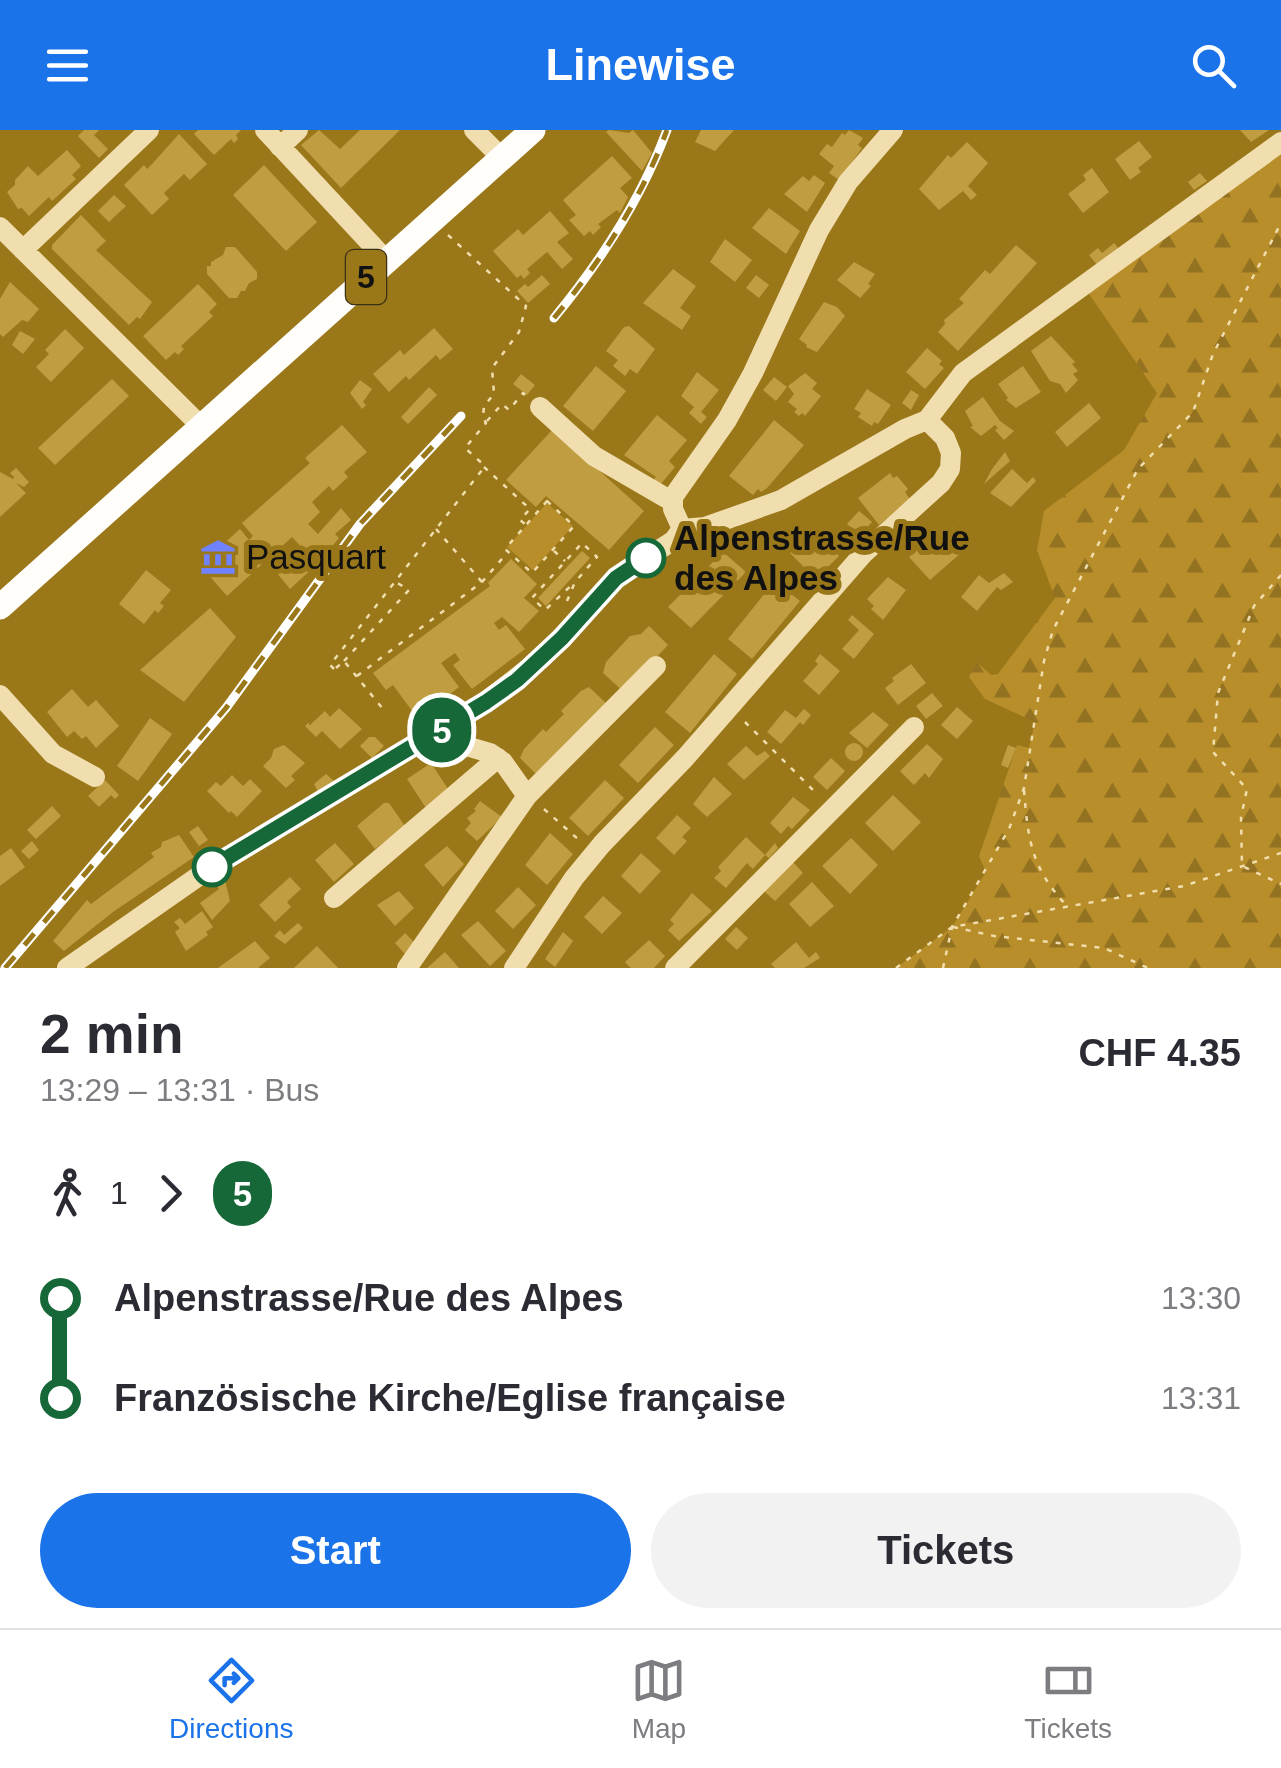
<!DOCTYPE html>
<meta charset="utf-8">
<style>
:root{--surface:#fff;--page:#f2f2f3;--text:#2b2b33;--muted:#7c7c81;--line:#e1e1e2;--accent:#1a73e8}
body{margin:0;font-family:Helvetica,sans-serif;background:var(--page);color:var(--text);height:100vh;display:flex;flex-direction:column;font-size:38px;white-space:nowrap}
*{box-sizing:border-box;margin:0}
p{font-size:32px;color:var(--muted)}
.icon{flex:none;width:55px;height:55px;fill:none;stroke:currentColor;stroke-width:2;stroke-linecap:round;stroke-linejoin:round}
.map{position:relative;height:838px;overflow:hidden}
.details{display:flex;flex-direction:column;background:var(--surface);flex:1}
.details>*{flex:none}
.badge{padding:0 20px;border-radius:32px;font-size:35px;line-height:65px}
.map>.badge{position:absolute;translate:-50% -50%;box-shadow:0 0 0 5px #fff}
.legs{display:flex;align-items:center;gap:15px;height:110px;padding:0 40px;font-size:32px}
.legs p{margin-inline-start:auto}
.overview{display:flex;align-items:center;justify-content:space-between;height:170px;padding:0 40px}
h1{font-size:55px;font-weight:600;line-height:75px}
.action{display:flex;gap:20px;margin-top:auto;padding:20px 40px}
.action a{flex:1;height:115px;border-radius:60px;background:var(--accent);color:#fff;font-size:40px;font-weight:600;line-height:115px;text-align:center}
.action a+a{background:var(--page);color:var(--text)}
ul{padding:0 40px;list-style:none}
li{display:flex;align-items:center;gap:35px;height:100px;font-size:38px}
li i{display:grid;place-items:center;width:15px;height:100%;margin:0 12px;background:currentColor}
li i::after{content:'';width:25px;height:25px;margin:-12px;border:8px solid;border-radius:50%;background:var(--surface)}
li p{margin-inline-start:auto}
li:first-child i{background:linear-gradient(#0000 50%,currentColor 0)}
li:last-child i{background:linear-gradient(currentColor 50%,#0000 0)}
header{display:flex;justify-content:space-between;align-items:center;height:130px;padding:0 40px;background:var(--accent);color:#fff;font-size:45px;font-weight:600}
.tabs{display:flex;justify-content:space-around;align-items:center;height:140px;border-top:2px solid var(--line);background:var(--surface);font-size:28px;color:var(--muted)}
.tabs a{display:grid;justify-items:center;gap:5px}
.tabs .on{color:var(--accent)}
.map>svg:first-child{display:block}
.grass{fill:#b78e29}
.forest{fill:url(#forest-firs)}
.building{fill:#c19d42}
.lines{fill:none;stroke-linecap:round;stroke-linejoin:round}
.path{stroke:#f1deaf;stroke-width:2.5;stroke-dasharray:5 8;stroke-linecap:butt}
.minor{stroke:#f1deaf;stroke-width:20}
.major{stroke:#fffefa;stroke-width:25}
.rail-casing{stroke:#fff;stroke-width:9}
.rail{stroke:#9a7719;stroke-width:5;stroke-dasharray:15;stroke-linecap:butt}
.line-1-casing{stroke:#fff;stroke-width:22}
.line-1{stroke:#166839;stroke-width:15}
.stop-1-dot{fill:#fff;stroke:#166839;stroke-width:5}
.labels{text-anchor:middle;stroke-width:10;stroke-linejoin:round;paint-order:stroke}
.shield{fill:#9a7719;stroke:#3a3013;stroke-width:2.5}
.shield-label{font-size:32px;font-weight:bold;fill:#111}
.stop-label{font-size:35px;font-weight:bold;fill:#111;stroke:#9a7719;text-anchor:start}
.poi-label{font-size:35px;fill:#111;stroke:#9a7719;text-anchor:start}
</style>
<header><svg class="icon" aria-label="menu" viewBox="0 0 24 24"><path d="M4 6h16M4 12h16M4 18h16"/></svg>Linewise<svg class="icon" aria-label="search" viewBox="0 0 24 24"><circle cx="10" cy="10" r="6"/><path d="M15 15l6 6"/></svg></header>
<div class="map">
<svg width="1281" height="838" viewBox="0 0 1281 838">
<defs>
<pattern id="forest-firs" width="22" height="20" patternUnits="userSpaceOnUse" patternTransform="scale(2.5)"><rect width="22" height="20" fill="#b78e29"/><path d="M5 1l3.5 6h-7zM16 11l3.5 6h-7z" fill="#937322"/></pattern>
</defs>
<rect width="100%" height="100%" fill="#9a7719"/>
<path class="grass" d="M547 373 573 396 533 440 507 417Z"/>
<path class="forest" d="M1281 21V838H896L952 797 986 742 979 726 1017 615 1029 618 1035 592 985 569 969 547 977 532 991 545 998 544 1055 468 1037 420 1044 381 1124 320 1157 263 1087 161Z"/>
<path class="building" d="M84 0H99L94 5 108 19 99 28 78 6Z
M198 0H241L236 5 238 9 234 13 231 9 214 25 194 4Z
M319 0 340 19 360 0H400L341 58 301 15Z
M609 0 629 3 633 0 652 23 642 41 606 2Z
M701 0H734L715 21 695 12Z
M849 0 863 8 858 15 862 18 839 50 829 43 834 36 819 24 827 14 832 17 842 3 845 5Z
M1240 0H1269L1251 12Z
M179 4 207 34 190 50 184 44 164 63 169 69 152 85 124 55 144 35 147 39 152 34Z
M1139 11 1152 27 1138 38 1141 42 1130 50 1115 29Z
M967 12 988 33 968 56 977 65 971 70 963 61 939 80 919 59 948 25 951 28Z
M67 20 81 36 72 45 76 49 52 71 49 67 29 86 22 78 18 79 7 62 15 55V50L28 36 38 46Z
M612 26 632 48 620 58 628 67 620 83 617 80 598 94 601 97 593 105 590 101 584 106 569 90 576 85 563 70Z
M264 35 317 92 286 121 233 65Z
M1092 38 1109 62 1083 83 1068 64 1086 50 1083 45Z
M1200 43 1207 51 1194 60 1188 52Z
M814 45 825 53 807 82 784 64 803 46 809 51Z
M114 65 126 76 109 92 98 81Z
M769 78 800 101 786 124 752 98Z
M550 81 569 103 557 112 573 129 562 139 547 122 527 139 530 143 524 149 521 145 517 148 493 121 518 99 523 105Z
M81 85 106 111 96 120 152 172 140 189 137 187 129 195 52 119V115Z
M725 109 752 130 735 152 710 132Z
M1114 113 1120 120 1098 136 1089 125 1098 118 1102 123Z
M1016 115 1037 133 958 221 938 202 945 194 944 190 964 173 959 169 985 140 990 144Z
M226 117H235L257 142V149L249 153 245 161H241L237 168H229L207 144V136H211V132L223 125Z
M854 132 875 144 868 154 871 156 860 168 837 150Z
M673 139 696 156 680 178 691 186 682 200 643 173Z
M542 145 550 154 528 173 517 161 525 154 528 157Z
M756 145 769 155 759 168 746 158Z
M10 152 39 179 28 192 22 190 3 207 0 204V169Z
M198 154 217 174 209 182 213 186 181 216 184 219 178 225 175 222 166 230 143 206Z
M824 172 837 177 845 186 817 222 806 217 807 215 799 209Z
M629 196 655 219 637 244 630 239 625 246 613 236 618 230 606 221 624 197Z
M434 198 453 219 440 230 436 225 409 250 406 246 389 262 373 244 400 220 404 225Z
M65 199 84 218 51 252 36 237 49 224 45 220Z
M20 201 35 209 23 224 12 215Z
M1051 206 1075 232 1072 234 1078 241 1073 244 1078 250 1066 263 1060 254 1050 251 1031 221Z
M927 218 942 231 939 234 944 238 925 259 906 242Z
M596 236 626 261 593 301 563 276Z
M1023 236 1041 262 1016 278 1006 270 1008 268 998 254Z
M697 242 719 260 701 282 707 287 701 294 689 283 694 277 681 266Z
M805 243 817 253 812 259 821 266 805 286 802 283 799 286 794 282 797 279 788 272 794 264 788 256Z
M521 244 535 255 527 265 513 254Z
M774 247 787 257 776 271 763 260Z
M112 249 129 266 55 335 38 318Z
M360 250 372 259 363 272 366 275 362 279 350 263Z
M429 257 437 265 408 294 401 287Z
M867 259 891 275 878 294 874 292 872 296 858 287 861 283 854 279Z
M911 260 919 265 911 280 902 273Z
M983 267 1000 291 1014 301 1004 310 995 300 998 298 995 295 981 306 970 297 973 296 965 281Z
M1089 273 1101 288 1067 317 1055 302Z
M657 285 687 310 669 331 675 337 660 355 653 350 656 347 624 325Z
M774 290 804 315 767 358 761 362 758 359 753 365 729 346Z
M342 295 367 322 344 342 348 347 333 361 329 356 312 372 320 382 308 394 318 404 341 378 351 390 335 404 339 408 317 434 290 459 276 442 302 418 292 407 227 466 200 435 240 399 249 410 253 406 242 393 310 333 305 328Z
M553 299 644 381 609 420 546 366 536 377 506 350Z
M1005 322 1010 331 984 354 992 339Z
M16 338 29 352 24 357 16 353 26 363 0 387V342L13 349 14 347 10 343Z
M1012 339 1027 353 1033 347 1036 351 1011 377 990 363Z
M890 343 893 348 897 346 908 359 905 362 910 369 879 395 858 368Z
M859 381 872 392 860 405 847 394Z
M815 397 831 413 828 416 839 426 816 449 790 423Z
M952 397 969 416 930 450 909 427 941 400 945 404Z
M906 399 913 408 900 418 893 409Z
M582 421 590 428 546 476 538 468Z
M723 422 746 442 691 498 668 477Z
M511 429 537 454 524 468 539 481 519 502 502 487 494 493 499 500 506 495 525 519 472 559 453 535 460 530 455 523 441 533 459 557 418 589 393 555 386 560 373 543 490 456 488 453Z
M146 440 171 460 160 473 164 476 158 483 155 480 144 494 119 474Z
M1004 443 1013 452 1001 460 997 457 977 481 961 467 979 445 989 453Z
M888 447 906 460 883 490 871 479 874 476 867 469Z
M775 451 800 471 752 529 728 509Z
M210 478 236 507 184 572 140 540Z
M852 485 874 504 854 529 842 519 859 500 848 490Z
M649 496 668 515 624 562 603 543 606 532 630 506 641 504Z
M714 524 737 544 690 603 665 582Z
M820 524 840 541 819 565 803 551 818 534 815 531Z
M911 534 926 553 898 575 885 558 894 551 892 548Z
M589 557 609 576 539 647 520 628 524 619 543 599 546 602 564 584 561 581 581 561Z
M72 559 88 577 96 570 119 596 96 618 86 606 82 609 74 601 67 607 47 582Z
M932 563 943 576 926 589 916 576Z
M957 577 973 591 957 609 941 595Z
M339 578 362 599 340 619 322 601 316 607 305 596 308 593 310 595 325 581 330 587Z
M804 579 811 585 803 595 800 592 781 614 767 602 785 580 796 588Z
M873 582 889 595 867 618 849 603Z
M150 588 172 604 138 651 117 636Z
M655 597 674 615 638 653 619 635Z
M369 607H375L384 616 372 628 360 616Z
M845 622a9 9 0 1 1 18 0a9 9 0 1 1-18 0Z
M927 614 943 629 929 648 925 643 914 655 900 641Z
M284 615 305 633 291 646 295 650 286 658 263 636 271 628 274 619Z
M1008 615 1016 618 1008 638 1001 635Z
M746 616 757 626 765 621 770 626 744 650 727 634Z
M831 628 845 641 827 660 813 647Z
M431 633 450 662 426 678 407 649Z
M326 644 335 652 318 662 314 654Z
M232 645 243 656 250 649 262 661 237 687 231 681 229 683 207 661 216 652 221 656Z
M714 647 732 664 707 687 693 674Z
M105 650 119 665 115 669 111 665 99 677 88 666Z
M605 650 624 668 588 706 569 688Z
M893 665 921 692 893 721 865 693Z
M793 667 810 680 792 699 788 696 781 704 770 693Z
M480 671 502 687 477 711 465 700 471 693 467 688 476 681 474 679Z
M384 673H389L405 696 375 719 357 696Z
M52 676 61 686 36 709 27 700Z
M677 685 691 698 682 707 687 711 674 725 656 708Z
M198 696 208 710 199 716 189 702Z
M550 703 573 724 547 755 525 735Z
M179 705 194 727 113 782 64 821 53 811 87 770 91 774 154 727 151 723 161 717 162 712Z
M746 707 765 725 775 713 778 718 769 728 765 725 753 739 747 733 726 758 714 748 721 741 718 737Z
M851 708 878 735 850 764 822 736Z
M32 711 39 720 29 729 21 721Z
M335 713 354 734 334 752 315 730Z
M447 716 464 734 443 757 424 735Z
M11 718 25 737 0 756V726Z
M641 723 661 741 640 764 621 746Z
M793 732 803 743 775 771 764 761Z
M223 742 230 771 212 790 200 773 219 759 213 749Z
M290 747 301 759 287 772 291 777 275 792 259 775Z
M812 752 834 776 810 797 789 774Z
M518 757 536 775 513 799 495 781Z
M399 761 414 778 395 796 377 775Z
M692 763 712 781 679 811 668 800 674 794 670 790Z
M603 766 622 783 602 804 584 787Z
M202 781 213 797 206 802 208 805 186 821 175 802 180 798 174 792 180 788 185 794Z
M478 791 506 821 490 836 461 805Z
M298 793 303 798 285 814 274 806 280 800 284 805Z
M736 797 748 808 737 820 725 809Z
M563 802 573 811 555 837 545 829Z
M405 803 416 814 405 824 395 813Z
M649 810 665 826 654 838H631L625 832Z
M255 811 270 828 258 838H218Z
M796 812 809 828 816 822 820 828 804 838H775L771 834Z
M317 816 338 838H294Z
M445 822 459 838H427Z"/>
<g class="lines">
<path class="path" d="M448 105 526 176 519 202 492 238 494 264 484 276 483 288 486 293 465 318 485 336
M487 291 502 274 509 280 523 263 525 265
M484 337 530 379 520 390 525 394
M547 371 574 396 532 443 505 419Z
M436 399 482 452
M554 421 565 431
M1281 445 1254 476 1218 563 1213 622 1247 659 1241 687 1242 736 1281 754
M567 471 575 452 597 427 582 413 532 468 545 480 575 452
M344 531 409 460 394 451
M336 538 344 531 383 579
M334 539 330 535 482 340
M357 546 482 452 507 423
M745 592 817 664
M1024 660C1028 710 1031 737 1066 775
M544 679 579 710
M953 797 994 806 1104 818 1148 838
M896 838 952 797 1184 756 1281 723
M943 838 952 797 1009 699 1024 658 1044 531 1053 500 1138 339 1193 282 1213 224 1281 93"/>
<path class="minor" d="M265 0 386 130
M474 0 502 28
M280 17 298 0
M0 97 201 296
M23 120 149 0
M540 277 594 326 673 372
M927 290 963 243 1281 12
M682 399 673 379V367L727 290 753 243 819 100 848 52 893 0
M682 399 705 397 781 370 905 299 927 290
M0 565 53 624 95 647
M527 666 656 536
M334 768 498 628
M67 838 206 741 485 572 543 527 616 448 674 410 682 399
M407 838 527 666 503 632 490 623 432 606
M514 838 574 748 602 714 685 628 864 423 941 353 950 339 951 323 945 308 927 290
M675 838 914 597"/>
<path class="major" d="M0 477 533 0"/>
<defs>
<path id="rail" d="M554 188C601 131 641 70 667 0
M5 838 226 578 360 394 461 286"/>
</defs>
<use href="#rail" class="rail-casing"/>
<use href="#rail" class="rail"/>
</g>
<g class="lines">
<defs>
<path id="line-1" d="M212 737 486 572 517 550 562 508 616 448 646 428"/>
</defs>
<use href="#line-1" class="line-1-casing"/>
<use href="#line-1" class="line-1"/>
</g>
<defs>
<symbol id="museum-bare" viewBox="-9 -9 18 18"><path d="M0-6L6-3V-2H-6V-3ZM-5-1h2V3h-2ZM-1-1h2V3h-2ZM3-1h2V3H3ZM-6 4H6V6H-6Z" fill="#7082ff" stroke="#9a7719" stroke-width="2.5" paint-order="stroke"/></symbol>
</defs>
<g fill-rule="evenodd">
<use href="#museum-bare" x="193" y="402" width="50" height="50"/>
</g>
<g class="stop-1-dot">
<circle cx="646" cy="428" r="18"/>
<circle cx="212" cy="737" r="18"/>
</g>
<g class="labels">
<rect class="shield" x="346" y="120" width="40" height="54" rx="8"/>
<g class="shield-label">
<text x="366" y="158">5</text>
</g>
<g class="stop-label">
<text x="674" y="420">Alpenstrasse/Rue<tspan x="674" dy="40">des Alpes</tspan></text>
</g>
<g class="poi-label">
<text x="246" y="439">Pasquart</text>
</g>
</g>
</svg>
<b class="badge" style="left:442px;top:600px;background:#166839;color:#fff">5</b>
</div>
<section class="details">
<div class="overview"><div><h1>2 min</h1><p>13:29 – 13:31 · Bus</p></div><b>CHF 4.35</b></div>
<div class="legs"><svg class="icon" aria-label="walk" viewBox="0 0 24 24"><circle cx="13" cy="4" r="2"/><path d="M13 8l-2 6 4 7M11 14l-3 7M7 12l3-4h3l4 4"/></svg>1<svg class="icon" aria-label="forward" viewBox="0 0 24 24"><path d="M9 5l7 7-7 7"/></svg><b class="badge" style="background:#166839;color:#fff">5</b></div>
<ul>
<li><i style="color:#166839"></i><b>Alpenstrasse/Rue des Alpes</b><p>13:30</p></li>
<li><i style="color:#166839"></i><b>Französische Kirche/Eglise française</b><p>13:31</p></li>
</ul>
<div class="action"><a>Start</a><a>Tickets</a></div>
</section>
<nav class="tabs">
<a class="on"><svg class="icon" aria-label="directions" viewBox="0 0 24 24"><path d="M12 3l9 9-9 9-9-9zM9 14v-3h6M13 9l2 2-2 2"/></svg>Directions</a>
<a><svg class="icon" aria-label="map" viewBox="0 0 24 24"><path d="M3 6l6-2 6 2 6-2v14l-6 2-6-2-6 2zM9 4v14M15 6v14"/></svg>Map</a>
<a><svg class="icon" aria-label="tickets" viewBox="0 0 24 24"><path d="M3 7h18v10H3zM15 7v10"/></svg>Tickets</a>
</nav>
